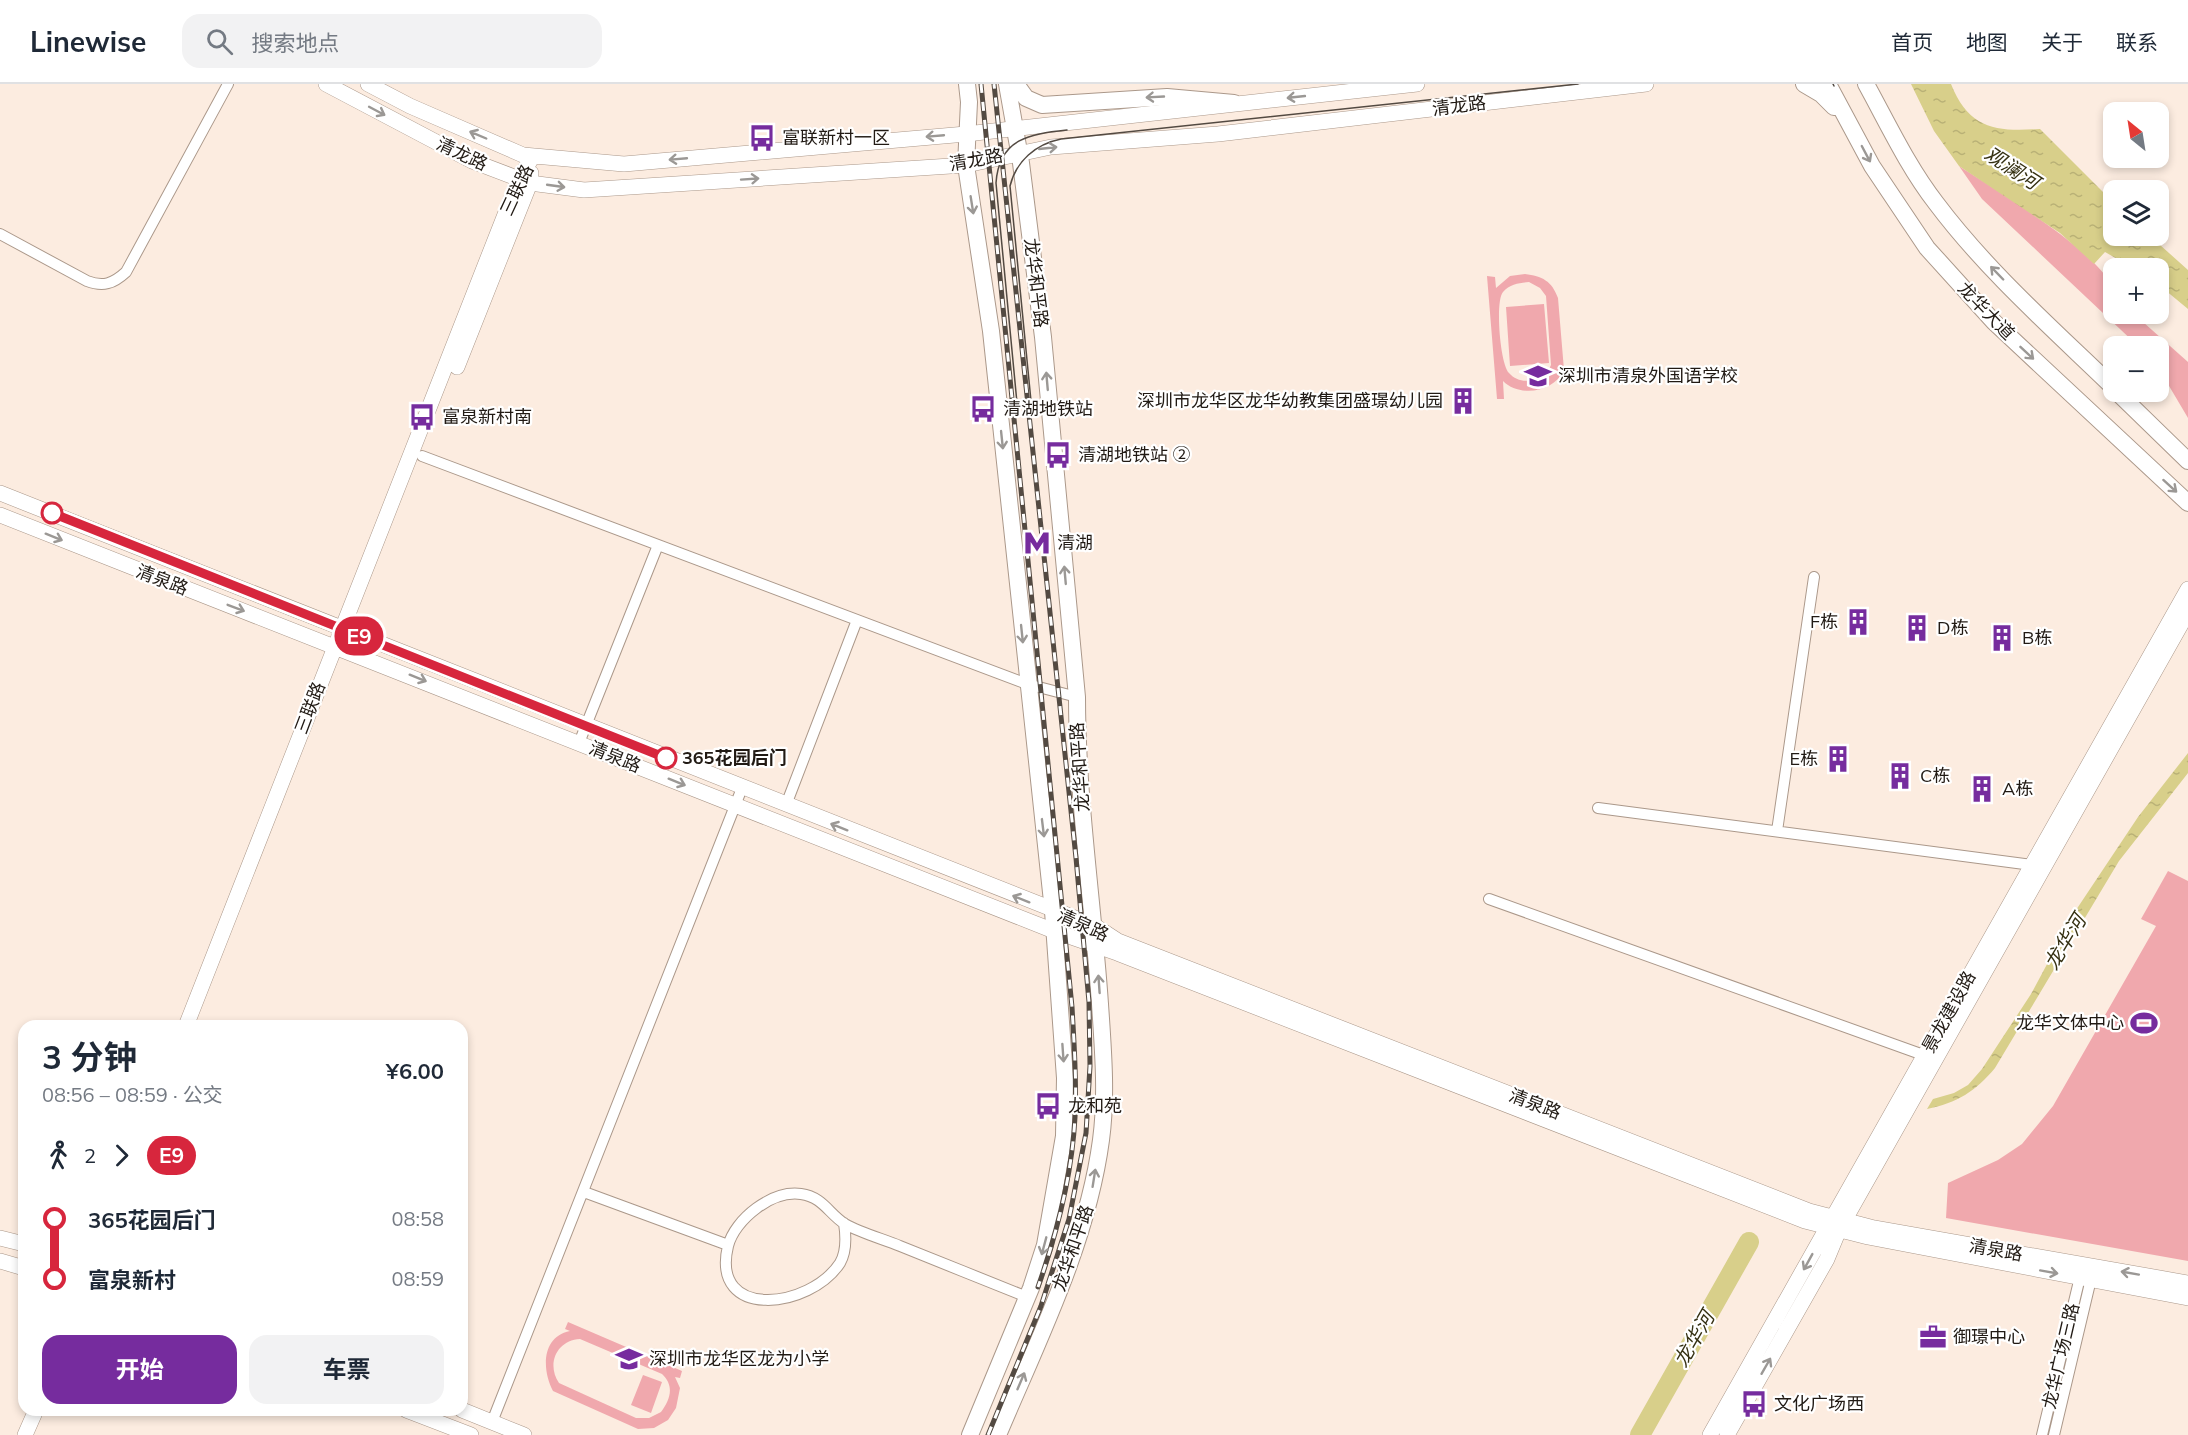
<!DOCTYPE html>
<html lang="zh">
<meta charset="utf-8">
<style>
:root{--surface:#fff;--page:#f2f2f3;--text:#1f2937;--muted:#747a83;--line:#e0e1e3;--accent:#762c9e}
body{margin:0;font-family:Mulish,"Noto Sans SC",sans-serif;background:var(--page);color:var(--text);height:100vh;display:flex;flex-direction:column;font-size:22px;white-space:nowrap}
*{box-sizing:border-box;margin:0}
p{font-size:20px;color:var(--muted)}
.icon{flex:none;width:33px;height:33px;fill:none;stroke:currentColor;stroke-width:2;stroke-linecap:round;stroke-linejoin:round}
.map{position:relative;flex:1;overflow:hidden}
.panel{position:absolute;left:18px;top:936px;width:450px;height:396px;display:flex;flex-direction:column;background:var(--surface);border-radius:18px;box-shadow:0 3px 9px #0003}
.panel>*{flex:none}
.badge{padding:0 12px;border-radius:20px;font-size:21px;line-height:39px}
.needle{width:39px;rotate:330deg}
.tools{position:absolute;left:2103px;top:18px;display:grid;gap:12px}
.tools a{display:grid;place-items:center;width:66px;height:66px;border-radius:12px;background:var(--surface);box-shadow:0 3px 9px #0003;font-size:30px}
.map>.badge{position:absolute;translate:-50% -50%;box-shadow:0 0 0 3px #fff}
.legs{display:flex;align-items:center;gap:9px;height:66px;padding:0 24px;font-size:20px}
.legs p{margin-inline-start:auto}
.overview{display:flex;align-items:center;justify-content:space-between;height:102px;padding:0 24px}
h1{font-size:33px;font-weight:700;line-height:45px}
.action{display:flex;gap:12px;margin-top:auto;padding:12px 24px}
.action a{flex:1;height:69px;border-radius:18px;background:var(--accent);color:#fff;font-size:24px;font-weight:700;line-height:69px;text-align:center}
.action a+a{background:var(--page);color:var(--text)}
ul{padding:0 24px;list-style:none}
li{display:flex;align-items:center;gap:21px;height:60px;font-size:22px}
li i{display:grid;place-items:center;width:9px;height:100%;margin:0 8px;background:currentColor}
li i::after{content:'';width:15px;height:15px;margin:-8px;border:4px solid;border-radius:50%;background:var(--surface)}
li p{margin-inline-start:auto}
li:first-child i{background:linear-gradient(#0000 50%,currentColor 0)}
li:last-child i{background:linear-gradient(currentColor 50%,#0000 0)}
header{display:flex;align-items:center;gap:36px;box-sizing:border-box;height:84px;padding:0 30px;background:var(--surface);border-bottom:2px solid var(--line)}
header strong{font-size:28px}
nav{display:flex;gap:33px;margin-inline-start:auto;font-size:21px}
.search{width:420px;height:54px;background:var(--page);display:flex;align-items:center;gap:15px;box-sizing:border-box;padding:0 21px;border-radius:18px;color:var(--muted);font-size:22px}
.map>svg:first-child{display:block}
.grass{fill:#f0a8ad;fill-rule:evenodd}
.water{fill:url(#water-ripples)}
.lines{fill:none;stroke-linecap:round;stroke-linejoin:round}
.river{stroke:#d8cf8a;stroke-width:20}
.street-casing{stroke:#ab988a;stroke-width:12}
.secondary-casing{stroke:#ab988a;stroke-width:16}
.primary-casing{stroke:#ab988a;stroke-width:18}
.street{stroke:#fff;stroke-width:10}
.secondary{stroke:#fff;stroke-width:15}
.primary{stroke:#fff;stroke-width:16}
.tram{stroke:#534a42;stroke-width:1.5}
.rail-casing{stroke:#534a42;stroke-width:5}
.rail{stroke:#fff;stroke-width:3;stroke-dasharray:9;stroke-linecap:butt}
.oneway{stroke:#9b9895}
.line-1-casing{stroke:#fff;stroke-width:14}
.line-1{stroke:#d7263d;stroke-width:9}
.stop-1-dot{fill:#fff;stroke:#d7263d;stroke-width:3}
.labels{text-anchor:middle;stroke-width:4.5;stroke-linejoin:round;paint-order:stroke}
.street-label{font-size:18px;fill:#211a14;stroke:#fff}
.poi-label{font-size:18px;fill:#211a14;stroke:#fff;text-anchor:start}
.stop-label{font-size:18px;font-weight:bold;fill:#211a14;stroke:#fff;text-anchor:start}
.water-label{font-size:20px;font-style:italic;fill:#363113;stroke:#fff}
</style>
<header>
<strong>Linewise</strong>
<div class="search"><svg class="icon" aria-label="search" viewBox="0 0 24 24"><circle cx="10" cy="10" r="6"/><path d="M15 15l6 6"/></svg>搜索地点</div>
<nav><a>首页</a><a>地图</a><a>关于</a><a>联系</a></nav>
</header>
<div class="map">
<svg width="2188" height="1351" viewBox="0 0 2188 1351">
<defs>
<pattern id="water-ripples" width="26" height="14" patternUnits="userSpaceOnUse" patternTransform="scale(1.5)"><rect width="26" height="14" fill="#d8cf8a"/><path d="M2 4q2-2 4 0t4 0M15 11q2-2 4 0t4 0" fill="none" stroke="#b9b176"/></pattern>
</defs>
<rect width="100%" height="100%" fill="#fcece0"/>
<path class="grass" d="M1959 82C1996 106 2094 165 2112 202 2116 209 2113 222 2114 230H2134L2188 278V334L2159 285 2158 262H2138L1982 115Z
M1525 190C1542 192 1552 197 1558 214L1564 286C1554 308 1520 314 1503 297L1504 315H1497L1487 192 1495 193 1496 204 1510 192ZM1529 198 1540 204 1546 212 1551 281C1545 297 1521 303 1509 289 1500 280 1495 217 1503 208 1510 200 1520 199 1529 198Z
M1544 220 1549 279 1510 282 1506 223Z
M2168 787 2188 797V1177L1946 1134 1948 1099 1998 1076 2022 1060 2053 1022 2156 842 2141 835Z
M568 1238 682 1287 680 1294 675 1293 680 1304 676 1324 668 1336 654 1344 638 1345 553 1307C542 1286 541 1253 570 1247L565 1245ZM580 1255 662 1290C675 1302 670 1316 661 1328L649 1334H636L559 1299C546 1280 557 1256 580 1255Z
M643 1291 662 1298 651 1329 631 1321Z"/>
<path class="water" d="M1911 0H1951C1969 45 1996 48 2040 45L2113 118 2114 152H2150L2188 186V225L2159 201 2158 184H2133L2105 168 2094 180 2060 149 1959 82 1934 47Z
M2188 669V689L2119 777 1995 984C1976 1007 1957 1019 1927 1025L1933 1015 1954 1009 1968 1001 1982 985 2031 910 2076 826 2138 733Z"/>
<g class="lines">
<path class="river" d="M1640 1351 1749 1158"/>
<defs>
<path id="street" d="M0 150 87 197C103 203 113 200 126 188L228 0
M422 372 1027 600 1077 613
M579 659 658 461
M786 721 857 536
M1598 724 2032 781
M1777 747 1814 493
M1489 815 1929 973
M584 1108 728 1161
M844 1139C846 1152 847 1167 840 1179 810 1225 710 1237 728 1162 735 1135 772 1106 801 1110 823 1113 829 1130 845 1140 861 1149 883 1155 900 1162 942 1179 985 1196 1027 1213
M492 1338 742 704
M2042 1351 2080 1193
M2054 1351 2091 1195"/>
<path id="secondary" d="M326 0 472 77 530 99 584 106 966 81 1051 63 1218 50 1646 0
M368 0 410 22 523 71 624 80 966 50 1417 0
M457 283 530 99 531 89
M0 409 1095 842 1118 857 1809 1127 1874 1144 2188 1199
M0 431 1054 847 1117 869 1805 1137 1868 1153 2188 1214
M186 942 519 95 533 72
M0 1154 24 1160
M0 1177 24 1184
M406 1326 471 1351
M462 1326 524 1351
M25 1351 36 1326
M1710 1351 2188 505
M1727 1351 1827 1175 1839 1146 2188 528"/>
<path id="primary" d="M967 0 969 18 966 81 991 247 1053 827 1065 994 1064 1052 1045 1161 1031 1204 970 1351
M1016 0 1026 14 1042 21 1167 13 1234 19
M1804 0 1821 10 1834 23
M1828 0 1872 82 1927 164 1994 238 2188 419
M1866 0C1888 40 1908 83 1936 119 1987 187 2053 245 2114 304
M2117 308 2188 377
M998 1351C1038 1256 1087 1160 1101 1056 1107 1012 1103 965 1100 920 1093 818 1077 716 1077 613L1043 253 1021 79 1007 0"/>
</defs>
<use href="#street" class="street-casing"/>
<use href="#secondary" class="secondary-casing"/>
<use href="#primary" class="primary-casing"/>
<use href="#street" class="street"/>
<use href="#secondary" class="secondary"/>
<use href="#primary" class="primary"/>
<path class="tram" d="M1833 0 1834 2
M1031 317 1010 102C1016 77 1036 60 1061 55L1578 0
M1017 319 996 99C999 54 1030 50 1067 46"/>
<defs>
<path id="rail" d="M981 0 1072 923C1074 960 1077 997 1075 1033 1072 1091 1057 1149 1038 1203
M988 1351 1041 1222 1069 1135 1086 1049 1090 982 1089 918 1076 774 994 0"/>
</defs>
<use href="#rail" class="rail-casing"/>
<use href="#rail" class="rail"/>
</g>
<defs><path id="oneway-shaft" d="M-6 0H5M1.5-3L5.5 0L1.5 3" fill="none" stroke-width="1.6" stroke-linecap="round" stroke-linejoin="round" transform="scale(1.5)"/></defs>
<g class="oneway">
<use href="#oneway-shaft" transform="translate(1155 13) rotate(177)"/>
<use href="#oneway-shaft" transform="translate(1296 13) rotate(174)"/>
<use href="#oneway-shaft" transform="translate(377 27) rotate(28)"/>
<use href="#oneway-shaft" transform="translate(478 51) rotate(-157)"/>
<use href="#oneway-shaft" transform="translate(935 52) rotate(175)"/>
<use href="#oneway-shaft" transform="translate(1048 64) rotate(-6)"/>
<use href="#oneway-shaft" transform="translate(1866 70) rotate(62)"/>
<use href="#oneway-shaft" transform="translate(678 75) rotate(175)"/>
<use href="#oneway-shaft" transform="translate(750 95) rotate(-4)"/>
<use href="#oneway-shaft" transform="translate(556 102) rotate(8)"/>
<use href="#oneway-shaft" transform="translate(972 121) rotate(81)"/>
<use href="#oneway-shaft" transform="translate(1997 189) rotate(-134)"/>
<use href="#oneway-shaft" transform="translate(2027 269) rotate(43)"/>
<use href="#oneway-shaft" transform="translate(1047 297) rotate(-95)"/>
<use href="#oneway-shaft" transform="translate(1002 356) rotate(84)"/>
<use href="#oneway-shaft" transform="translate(2170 402) rotate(42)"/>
<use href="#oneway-shaft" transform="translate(54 453) rotate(22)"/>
<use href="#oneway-shaft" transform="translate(1065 491) rotate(-95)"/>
<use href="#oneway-shaft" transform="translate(236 524) rotate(21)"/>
<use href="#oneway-shaft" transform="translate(1022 550) rotate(84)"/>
<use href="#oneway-shaft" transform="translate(418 594) rotate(22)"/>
<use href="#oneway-shaft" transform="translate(677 698) rotate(22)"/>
<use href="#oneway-shaft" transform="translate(839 743) rotate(-158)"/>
<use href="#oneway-shaft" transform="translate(1043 744) rotate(83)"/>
<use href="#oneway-shaft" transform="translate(1021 815) rotate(-158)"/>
<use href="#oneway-shaft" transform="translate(1099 900) rotate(-94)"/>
<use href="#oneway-shaft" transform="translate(1063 969) rotate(86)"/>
<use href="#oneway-shaft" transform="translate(1094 1094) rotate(-81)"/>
<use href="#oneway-shaft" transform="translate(1044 1162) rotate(105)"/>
<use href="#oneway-shaft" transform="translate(1808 1178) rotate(119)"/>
<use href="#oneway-shaft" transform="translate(2049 1188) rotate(10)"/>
<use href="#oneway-shaft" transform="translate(2130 1189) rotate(-170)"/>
<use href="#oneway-shaft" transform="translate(1766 1282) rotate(-60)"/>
<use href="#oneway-shaft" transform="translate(1021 1297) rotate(-67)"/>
</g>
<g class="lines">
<defs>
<path id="line-1" d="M52 429 666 674"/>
</defs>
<use href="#line-1" class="line-1-casing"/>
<use href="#line-1" class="line-1"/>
</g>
<defs>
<symbol id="bus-bare" viewBox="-9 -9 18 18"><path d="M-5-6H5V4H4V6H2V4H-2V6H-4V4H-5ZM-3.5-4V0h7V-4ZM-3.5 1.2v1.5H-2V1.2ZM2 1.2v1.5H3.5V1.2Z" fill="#762c9e" stroke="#fff" stroke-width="2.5" paint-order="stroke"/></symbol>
<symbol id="school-bare" viewBox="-9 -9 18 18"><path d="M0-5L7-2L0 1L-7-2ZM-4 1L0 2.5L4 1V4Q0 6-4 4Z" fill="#762c9e" stroke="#fff" stroke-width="2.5" paint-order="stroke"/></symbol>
<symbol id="building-bare" viewBox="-9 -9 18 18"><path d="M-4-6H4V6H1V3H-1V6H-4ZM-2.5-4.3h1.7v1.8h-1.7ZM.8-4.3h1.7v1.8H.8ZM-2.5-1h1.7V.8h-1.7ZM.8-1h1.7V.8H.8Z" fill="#762c9e" stroke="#fff" stroke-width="2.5" paint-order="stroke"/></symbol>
<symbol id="metro-bare" viewBox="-9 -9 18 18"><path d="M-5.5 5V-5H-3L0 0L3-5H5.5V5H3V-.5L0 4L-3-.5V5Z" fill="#762c9e" stroke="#fff" stroke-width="2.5" paint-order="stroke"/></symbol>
<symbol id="stadium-bare" viewBox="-9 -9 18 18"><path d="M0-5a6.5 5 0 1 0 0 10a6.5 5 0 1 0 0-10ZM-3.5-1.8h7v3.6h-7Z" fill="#762c9e" stroke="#fff" stroke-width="2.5" paint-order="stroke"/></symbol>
<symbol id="office-bare" viewBox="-9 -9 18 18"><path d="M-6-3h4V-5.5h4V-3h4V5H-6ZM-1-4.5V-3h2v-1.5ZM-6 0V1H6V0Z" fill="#762c9e" stroke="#fff" stroke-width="2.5" paint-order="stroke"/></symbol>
</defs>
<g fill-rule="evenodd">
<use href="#bus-bare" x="743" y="35" width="38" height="38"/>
<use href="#school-bare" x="1519" y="273" width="38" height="38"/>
<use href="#building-bare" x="1444" y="298" width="38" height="38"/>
<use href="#bus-bare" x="964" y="306" width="38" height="38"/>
<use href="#bus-bare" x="403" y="314" width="38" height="38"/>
<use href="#bus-bare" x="1039" y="352" width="38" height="38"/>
<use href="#metro-bare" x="1018" y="440" width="38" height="38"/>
<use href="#building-bare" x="1839" y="519" width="38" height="38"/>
<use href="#building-bare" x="1898" y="525" width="38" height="38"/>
<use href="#building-bare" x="1983" y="535" width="38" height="38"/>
<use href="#building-bare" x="1819" y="656" width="38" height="38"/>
<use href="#building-bare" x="1881" y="673" width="38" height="38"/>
<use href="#building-bare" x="1963" y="686" width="38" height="38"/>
<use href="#stadium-bare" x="2125" y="920" width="38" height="38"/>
<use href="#bus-bare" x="1029" y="1003" width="38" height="38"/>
<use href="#office-bare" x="1914" y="1234" width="38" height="38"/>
<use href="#school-bare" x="610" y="1256" width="38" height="38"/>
<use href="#bus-bare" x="1735" y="1301" width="38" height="38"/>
</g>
<g class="stop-1-dot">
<circle cx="52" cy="429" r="10"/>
<circle cx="666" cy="674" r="10"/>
</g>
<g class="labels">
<g class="street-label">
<text transform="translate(1459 22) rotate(-7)" y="6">清龙路</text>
<text transform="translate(462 70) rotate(25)" y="6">清龙路</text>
<text transform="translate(976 76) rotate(-10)" y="6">清龙路</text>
<text transform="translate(517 106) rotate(-65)" y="6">三联路</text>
<text transform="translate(1036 199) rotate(83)" y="6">龙华和平路</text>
<text transform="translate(1986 227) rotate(46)" y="6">龙华大道</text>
<text transform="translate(162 496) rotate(21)" y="6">清泉路</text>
<text transform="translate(310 624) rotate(-69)" y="6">三联路</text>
<text transform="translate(615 673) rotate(22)" y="6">清泉路</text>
<text transform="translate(1080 683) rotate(-94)" y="6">龙华和平路</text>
<text transform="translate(1083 841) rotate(24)" y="6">清泉路</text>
<text transform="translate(1949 928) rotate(-61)" y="6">景龙建设路</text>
<text transform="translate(1535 1020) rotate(21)" y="6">清泉路</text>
<text transform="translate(1073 1164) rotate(-71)" y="6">龙华和平路</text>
<text transform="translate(1996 1166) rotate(10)" y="6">清泉路</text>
<text transform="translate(2061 1272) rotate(-77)" y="6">龙华广场三路</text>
</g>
<g class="poi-label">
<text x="782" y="60">富联新村一区</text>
<text x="1558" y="298">深圳市清泉外国语学校</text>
<text x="1443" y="323" text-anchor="end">深圳市龙华区龙华幼教集团盛璟幼儿园</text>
<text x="1003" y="331">清湖地铁站</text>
<text x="442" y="339">富泉新村南</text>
<text x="1078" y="377">清湖地铁站 ②</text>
<text x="1057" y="465">清湖</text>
<text x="1838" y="544" text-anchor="end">F栋</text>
<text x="1937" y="550">D栋</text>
<text x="2022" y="560">B栋</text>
<text x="1818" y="681" text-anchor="end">E栋</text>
<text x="1920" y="698">C栋</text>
<text x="2002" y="711">A栋</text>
<text x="2124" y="945" text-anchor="end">龙华文体中心</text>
<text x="1068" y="1028">龙和苑</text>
<text x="1953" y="1259">御璟中心</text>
<text x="649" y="1281">深圳市龙华区龙为小学</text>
<text x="1774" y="1326">文化广场西</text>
</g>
<g class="stop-label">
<text x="682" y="680">365花园后门</text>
</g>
<g class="water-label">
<text transform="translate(2012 84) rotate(33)" y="7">观澜河</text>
<text transform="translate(2065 858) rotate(-59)" y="7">龙华河</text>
<text transform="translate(1694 1255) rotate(-60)" y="7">龙华河</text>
</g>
</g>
</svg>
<div class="tools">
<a><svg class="needle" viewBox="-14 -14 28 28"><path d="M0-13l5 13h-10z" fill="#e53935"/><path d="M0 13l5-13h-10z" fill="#747a83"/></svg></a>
<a><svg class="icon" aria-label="layers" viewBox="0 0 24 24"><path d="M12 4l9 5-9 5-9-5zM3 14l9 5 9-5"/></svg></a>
<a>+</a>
<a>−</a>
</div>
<b class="badge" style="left:359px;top:552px;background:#d7263d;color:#fff">E9</b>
<section class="panel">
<div class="overview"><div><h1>3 分钟</h1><p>08:56 – 08:59 · 公交</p></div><b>¥6.00</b></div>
<div class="legs"><svg class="icon" aria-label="walk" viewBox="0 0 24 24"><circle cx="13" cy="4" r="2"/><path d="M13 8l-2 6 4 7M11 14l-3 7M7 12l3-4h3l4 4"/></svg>2<svg class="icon" aria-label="forward" viewBox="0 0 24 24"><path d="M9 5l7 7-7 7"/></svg><b class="badge" style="background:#d7263d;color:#fff">E9</b></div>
<ul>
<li><i style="color:#d7263d"></i><b>365花园后门</b><p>08:58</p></li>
<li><i style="color:#d7263d"></i><b>富泉新村</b><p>08:59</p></li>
</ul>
<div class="action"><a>开始</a><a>车票</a></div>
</section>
</div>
